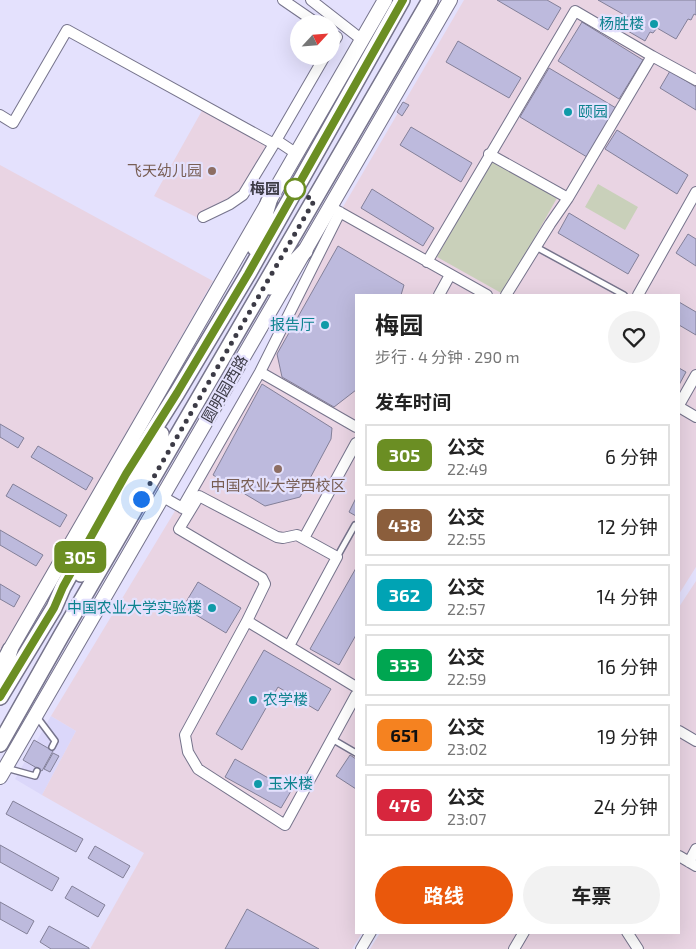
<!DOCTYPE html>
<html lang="zh">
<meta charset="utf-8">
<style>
:root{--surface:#fff;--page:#f2f2f2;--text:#222;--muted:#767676;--line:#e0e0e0;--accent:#ea580c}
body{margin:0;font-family:"Exo 2","Noto Sans SC",sans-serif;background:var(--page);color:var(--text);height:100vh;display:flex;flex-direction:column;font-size:19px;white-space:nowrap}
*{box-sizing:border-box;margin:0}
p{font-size:16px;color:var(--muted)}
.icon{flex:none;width:28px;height:28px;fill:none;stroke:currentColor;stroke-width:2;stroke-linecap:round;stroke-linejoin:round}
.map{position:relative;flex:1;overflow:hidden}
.drawer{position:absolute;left:355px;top:294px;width:325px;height:640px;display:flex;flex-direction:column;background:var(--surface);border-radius:0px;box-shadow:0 5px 20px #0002}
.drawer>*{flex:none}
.badge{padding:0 10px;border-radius:8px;font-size:18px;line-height:32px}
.needle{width:32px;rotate:64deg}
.tools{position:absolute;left:290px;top:15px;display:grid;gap:10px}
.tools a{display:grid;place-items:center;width:50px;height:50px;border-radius:50%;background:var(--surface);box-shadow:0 5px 20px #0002;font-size:25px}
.you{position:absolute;width:25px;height:25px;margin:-12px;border:4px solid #fff;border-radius:50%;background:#1a73e8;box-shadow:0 0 0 8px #1a73e833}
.map>.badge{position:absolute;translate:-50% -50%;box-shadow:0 0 0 2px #fff}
h2{padding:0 20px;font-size:19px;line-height:45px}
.round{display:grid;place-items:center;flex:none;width:52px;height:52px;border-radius:26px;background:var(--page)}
.headline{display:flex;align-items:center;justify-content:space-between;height:85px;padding:0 20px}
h1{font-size:24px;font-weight:700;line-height:38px}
.cta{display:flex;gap:10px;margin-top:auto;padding:10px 20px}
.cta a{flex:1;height:58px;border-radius:30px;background:var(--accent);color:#fff;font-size:20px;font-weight:700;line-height:58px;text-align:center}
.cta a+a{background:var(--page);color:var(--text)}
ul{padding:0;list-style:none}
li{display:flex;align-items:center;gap:15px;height:62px;margin:0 10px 8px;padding:0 10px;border:2px solid var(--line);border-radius:0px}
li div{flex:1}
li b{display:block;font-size:19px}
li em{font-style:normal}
li .badge{min-width:55px;font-weight:700;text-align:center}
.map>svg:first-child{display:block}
.built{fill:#dbd7fa}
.education{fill:#e9d4e3}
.green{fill:#c9d0ba}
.building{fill:#bdbadd;stroke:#838099}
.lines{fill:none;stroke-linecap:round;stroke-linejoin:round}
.lane-casing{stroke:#76748c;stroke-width:8}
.street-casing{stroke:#76748c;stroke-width:12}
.secondary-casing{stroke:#76748c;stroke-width:16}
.primary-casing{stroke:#76748c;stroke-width:18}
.lane{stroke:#fff;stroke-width:5}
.street{stroke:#fff;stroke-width:10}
.secondary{stroke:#fff;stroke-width:14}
.primary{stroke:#fff;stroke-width:15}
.line-casing{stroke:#fff;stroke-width:11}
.line{stroke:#6b8e23;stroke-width:8}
.walk{stroke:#3c3b46;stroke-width:5;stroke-dasharray:0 9}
.culture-dot{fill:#0f9aa8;stroke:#e4e1fd;stroke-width:2}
.education-dot{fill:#8d6e63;stroke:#e4e1fd;stroke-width:2}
.stop-dot{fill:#fff;stroke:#6b8e23;stroke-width:2.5}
.labels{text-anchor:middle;stroke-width:4.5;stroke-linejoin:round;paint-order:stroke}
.culture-label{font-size:15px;fill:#0d838f;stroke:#e4e1fd;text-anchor:end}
.education-label{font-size:15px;fill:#785e54;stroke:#e4e1fd;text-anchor:end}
.stop-label{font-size:15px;font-weight:bold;fill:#3c3b46;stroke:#e4e1fd;text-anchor:end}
.street-label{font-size:15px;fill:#3c3b46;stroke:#e4e1fd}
</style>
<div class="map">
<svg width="696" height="949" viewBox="0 0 696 949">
<rect width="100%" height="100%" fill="#e4e1fd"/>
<path class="built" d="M51 716 76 731 42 795 15 779Z"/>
<path class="education" d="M464 0H696V567L679 594V295H356V932L362 933 352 949H90L144 853 42 795 76 731 51 716 259 372 340 212Z
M204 107 271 147 232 208 206 222 154 196Z
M0 165 213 281 0 654Z
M696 581V949H370L380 933 679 932V607Z"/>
<path class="green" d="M491 161 557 198 503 294 437 257Z
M598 184 638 207 625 230 585 207Z"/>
<path class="building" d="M497 0H547L561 8 548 30Z
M598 0H696V15L694 14 691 20 688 19 676 39 657 28 653 33 650 32 645 41 621 27 628 17Z
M582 22 643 60 619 99 558 61Z
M458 41 521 78 509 98 446 62Z
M549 68 616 108 587 157 520 117Z
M670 71 696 87V110L660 88Z
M403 102 409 105 402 116 397 112Z
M411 127 472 163 461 182 400 145Z
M617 130 688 175 677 194 605 149Z
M372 189 434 228 423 246 361 208Z
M569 213 639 255 628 274 558 233Z
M688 234 696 239V266L676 253Z
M338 246 404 285 401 295H356V390L334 407 282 377 277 354Z
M679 302 696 312V335L679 325Z
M679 368 686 372 679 385Z
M262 384 332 428 331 439 300 497 265 506 213 475Z
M0 424 24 438 18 448 0 437Z
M38 446 93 478 86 490 31 457Z
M13 484 67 515 60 527 6 496Z
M356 498V516L349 512Z
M0 530 43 555 36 566 0 545Z
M356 568V635L339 665 310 649Z
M198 582 241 608 226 633 183 607Z
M0 584 20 596 14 607 0 599Z
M264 650 331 689 318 711 278 687 242 750 216 734Z
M34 740 53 751 42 771 23 760Z
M53 753 59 756 50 772 44 769Z
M350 755 356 759V789L336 776Z
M235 759 291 791 281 808 225 777Z
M13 801 83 839 76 852 6 814Z
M0 845 59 878 52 891 0 862Z
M95 846 130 866 123 878 88 858Z
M72 886 105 905 98 917 65 898Z
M0 902 34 921 27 934 0 919Z
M247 909 319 949H225Z
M49 926 89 948V949H51L40 942Z"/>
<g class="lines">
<defs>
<path id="lane" d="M536 247 624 295
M337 557 355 525 356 526
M37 717 55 741 52 747
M332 739 356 753
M6 768 35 776 37 771"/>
<path id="street" d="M283 0 318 24
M311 0 361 39
M331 33 337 37 331 46
M0 115 13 123 67 30 274 144 325 56
M276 140 297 154
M489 154 568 198
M336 210 487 295
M203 217 230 204 243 195 274 144
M427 262 575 11 652 56
M439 295 450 275
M506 295 550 224 568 198 652 56 696 80
M638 295 696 192
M260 372 356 427
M679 405 696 375
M679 407 696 417
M163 497 186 510
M182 508 260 372 340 212
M304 538 356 443
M247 621 185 735 188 752 198 769 285 825 356 695
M289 646 337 557 297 535 283 538 277 537 199 496 179 529 262 578 265 584 247 621 356 687
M679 731 696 741
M679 856 696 866
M689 862 696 849
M627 932 638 949
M361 949 371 932
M514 949 524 932"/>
<path id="secondary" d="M4 660 385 0
M0 777 450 0"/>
<path id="primary" d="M255 248 269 201
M270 287 305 251
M81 574 138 481 161 434
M0 680 10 650
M0 697 54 608 63 587 126 474 177 393 248 274 402 0
M0 744 61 636 430 0"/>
</defs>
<use href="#lane" class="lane-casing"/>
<use href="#street" class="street-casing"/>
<use href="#secondary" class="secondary-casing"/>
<use href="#primary" class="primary-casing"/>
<use href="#lane" class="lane"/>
<use href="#street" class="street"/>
<use href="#secondary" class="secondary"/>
<use href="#primary" class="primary"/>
</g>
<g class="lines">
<defs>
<path id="line" d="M0 697 54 608 63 587 126 474 177 393 248 274 403 0"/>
</defs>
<use href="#line" class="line-casing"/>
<use href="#line" class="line"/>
<path class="walk" d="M141 499 314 201 295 189"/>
</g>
<g class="culture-dot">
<circle cx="654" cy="24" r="5"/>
<circle cx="568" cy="112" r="5"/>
<circle cx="325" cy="325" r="5"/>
<circle cx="212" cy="608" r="5"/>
<circle cx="253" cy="700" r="5"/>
<circle cx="258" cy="784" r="5"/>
</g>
<g class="education-dot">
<circle cx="212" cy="171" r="5"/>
<circle cx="278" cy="469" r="5"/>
</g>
<circle class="stop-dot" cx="295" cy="189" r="10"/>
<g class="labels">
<g class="culture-label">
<text x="644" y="29">杨胜楼</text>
<text x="578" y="117" text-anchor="start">颐园</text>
<text x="315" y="330">报告厅</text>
<text x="202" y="613">中国农业大学实验楼</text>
<text x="263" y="705" text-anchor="start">农学楼</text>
<text x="268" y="789" text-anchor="start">玉米楼</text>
</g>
<g class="education-label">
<text x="202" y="176">飞天幼儿园</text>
<text x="278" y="491" text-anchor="middle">中国农业大学西校区</text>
</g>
<g class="stop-label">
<text x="280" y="194">梅园</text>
</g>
<g class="street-label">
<text transform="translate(225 389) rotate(-60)" y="5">圆明园西路</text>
</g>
</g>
</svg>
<div class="tools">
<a><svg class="needle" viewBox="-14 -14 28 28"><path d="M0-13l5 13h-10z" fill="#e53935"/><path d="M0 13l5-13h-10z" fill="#767676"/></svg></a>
</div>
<div class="you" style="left:141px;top:499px"></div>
<b class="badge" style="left:80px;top:557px;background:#6b8e23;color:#fff">305</b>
<section class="drawer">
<div class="headline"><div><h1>梅园</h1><p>步行 · 4 分钟 · 290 m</p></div><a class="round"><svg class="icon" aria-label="heart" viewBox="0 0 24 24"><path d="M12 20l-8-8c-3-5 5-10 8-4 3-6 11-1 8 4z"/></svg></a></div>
<h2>发车时间</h2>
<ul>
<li><span class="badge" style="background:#6b8e23;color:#fff">305</span><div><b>公交</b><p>22:49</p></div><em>6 分钟</em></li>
<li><span class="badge" style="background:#8b5e3c;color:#fff">438</span><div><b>公交</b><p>22:55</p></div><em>12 分钟</em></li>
<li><span class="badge" style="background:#00a3b4;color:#fff">362</span><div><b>公交</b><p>22:57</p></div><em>14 分钟</em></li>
<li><span class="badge" style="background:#00a651;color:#fff">333</span><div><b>公交</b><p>22:59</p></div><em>16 分钟</em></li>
<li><span class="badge" style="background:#f58220;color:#111">651</span><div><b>公交</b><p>23:02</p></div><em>19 分钟</em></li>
<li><span class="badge" style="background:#d7263d;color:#fff">476</span><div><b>公交</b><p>23:07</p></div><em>24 分钟</em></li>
</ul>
<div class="cta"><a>路线</a><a>车票</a></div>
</section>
</div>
